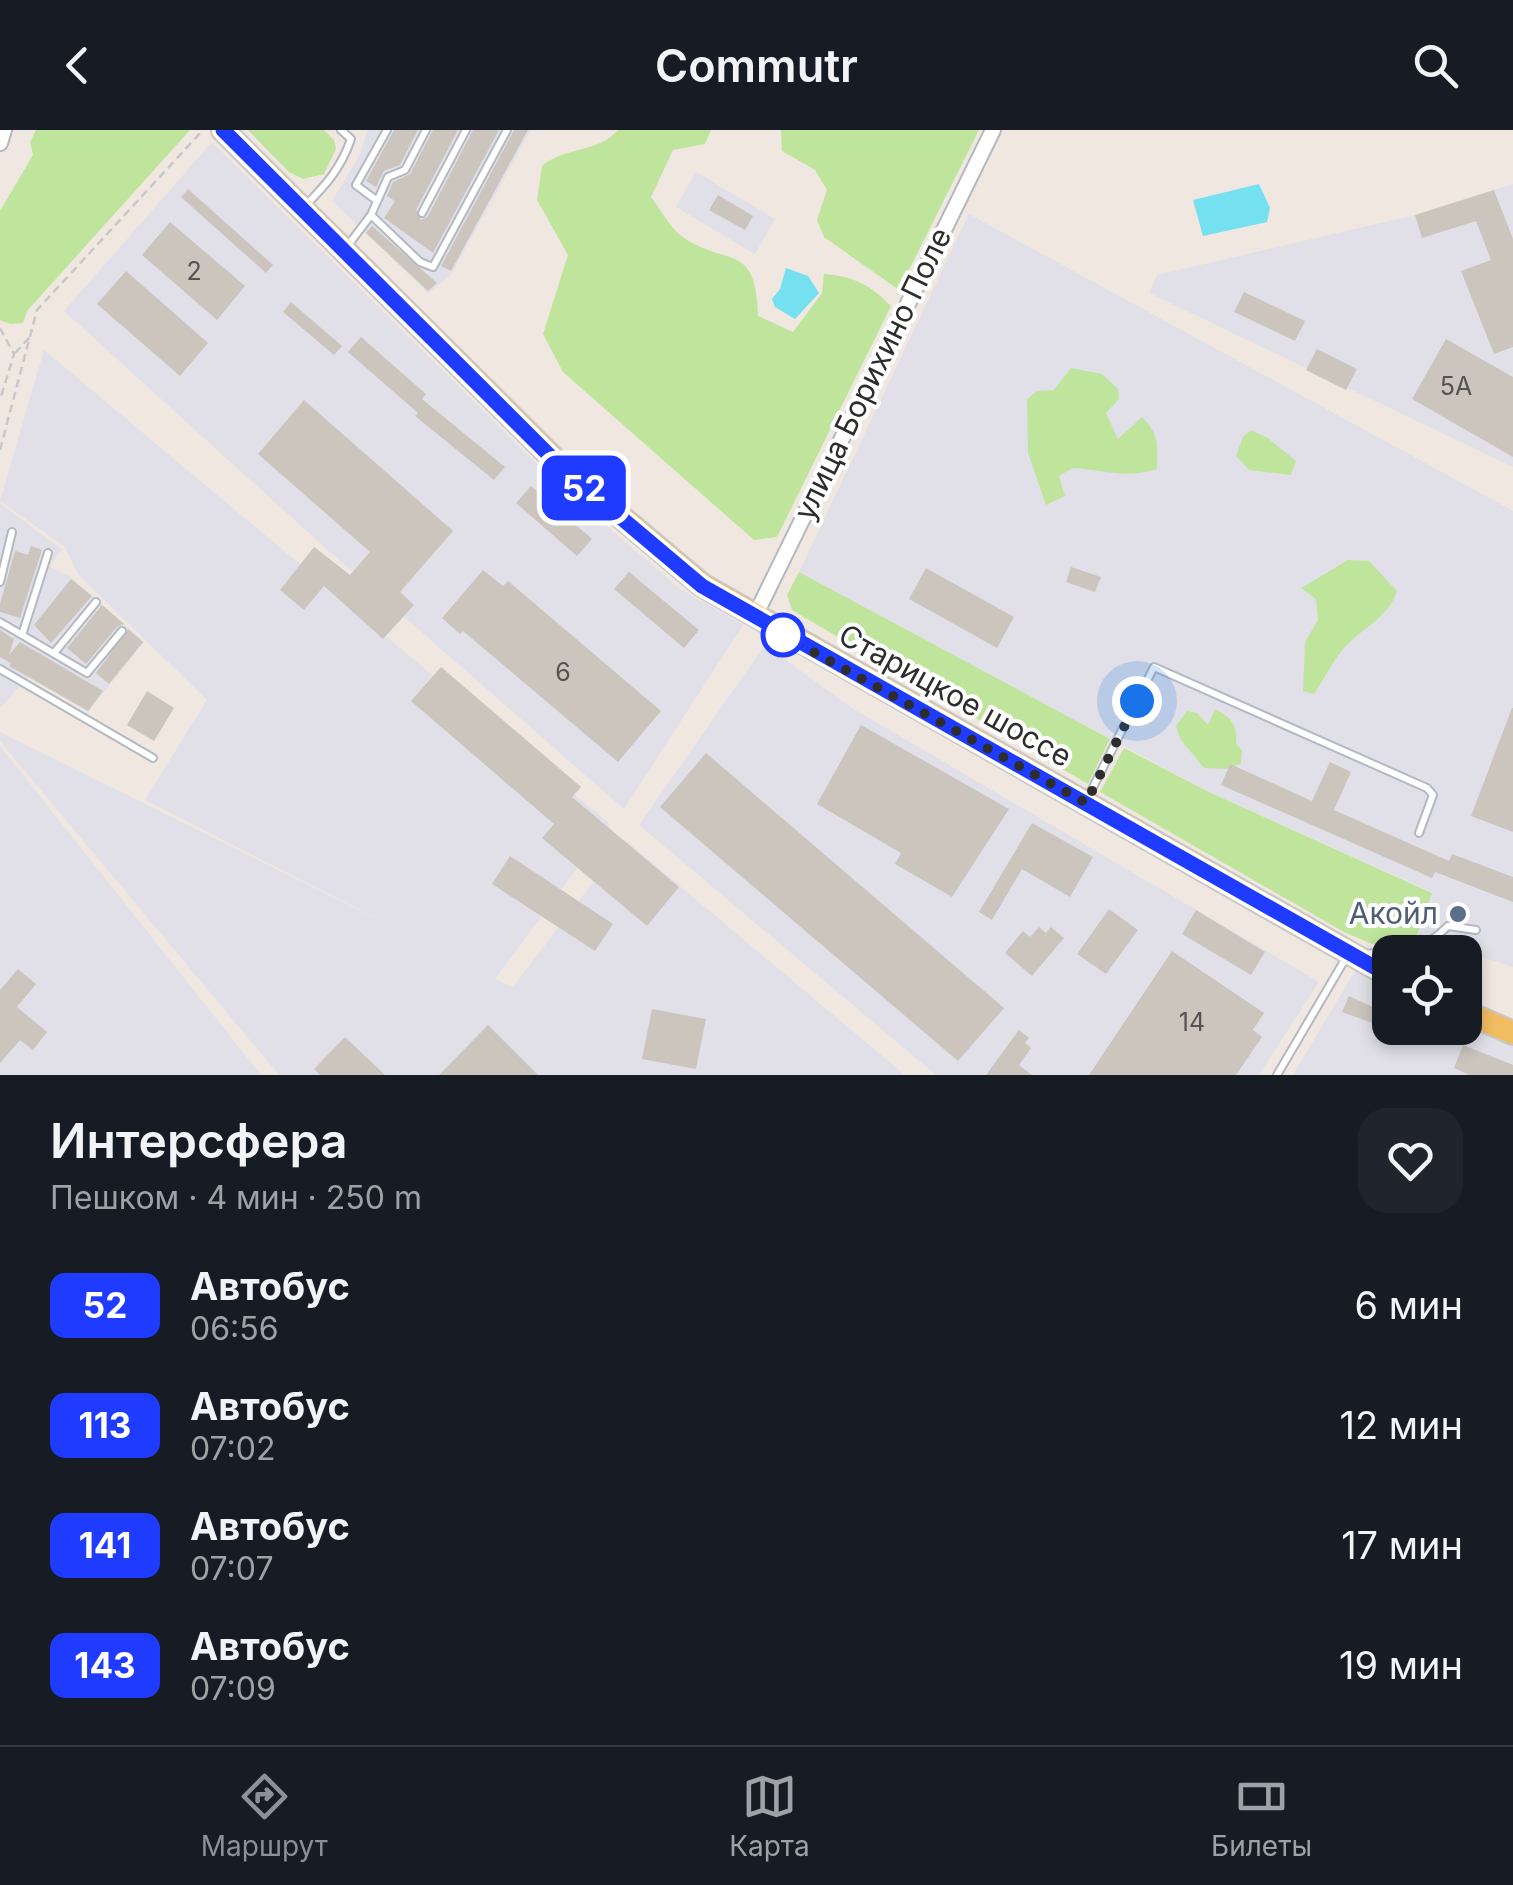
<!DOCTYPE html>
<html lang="ru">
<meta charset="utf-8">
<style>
:root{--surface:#171b24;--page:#20242c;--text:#f1f3f6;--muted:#9ea1a6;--line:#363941;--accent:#8c9099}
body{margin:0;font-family:Inter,sans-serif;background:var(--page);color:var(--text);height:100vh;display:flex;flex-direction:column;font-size:38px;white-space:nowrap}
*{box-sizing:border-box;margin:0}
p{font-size:32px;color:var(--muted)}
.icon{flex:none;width:55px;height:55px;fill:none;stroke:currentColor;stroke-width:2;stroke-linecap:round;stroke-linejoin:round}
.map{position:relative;height:945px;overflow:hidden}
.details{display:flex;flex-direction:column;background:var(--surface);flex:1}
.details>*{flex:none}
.badge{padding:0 20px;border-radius:15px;font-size:35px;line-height:65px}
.controls{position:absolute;left:1372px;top:805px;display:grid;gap:20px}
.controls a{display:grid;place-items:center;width:110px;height:110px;border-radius:20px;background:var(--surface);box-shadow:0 5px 15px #0003;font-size:50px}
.you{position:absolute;width:50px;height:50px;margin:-25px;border:8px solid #fff;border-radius:50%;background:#1a73e8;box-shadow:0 0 0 15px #1a73e833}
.map>.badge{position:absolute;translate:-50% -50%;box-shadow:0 0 0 5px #fff}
.round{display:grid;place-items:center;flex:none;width:105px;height:105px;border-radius:30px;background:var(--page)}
.head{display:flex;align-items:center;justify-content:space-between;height:170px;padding:0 50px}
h1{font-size:48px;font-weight:600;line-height:75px}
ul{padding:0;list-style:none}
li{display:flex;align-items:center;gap:30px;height:120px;padding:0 50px}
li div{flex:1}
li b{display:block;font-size:38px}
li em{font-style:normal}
li .badge{min-width:110px;font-weight:700;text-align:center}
header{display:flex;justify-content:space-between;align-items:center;height:130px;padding:0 50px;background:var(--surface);font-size:45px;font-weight:600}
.tab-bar{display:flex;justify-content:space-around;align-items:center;height:140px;border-top:2px solid var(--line);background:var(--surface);font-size:28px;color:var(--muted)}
.tab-bar a{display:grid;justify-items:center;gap:5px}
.tab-bar .current{color:var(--accent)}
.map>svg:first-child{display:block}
.industrial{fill:#e1e0e8}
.green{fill:#bfe59d}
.water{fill:#74e0f0}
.building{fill:#cbc5be}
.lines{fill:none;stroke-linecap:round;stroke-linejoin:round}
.service-casing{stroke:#b3b8c1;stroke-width:10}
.minor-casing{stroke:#b3b8c1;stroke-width:18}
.primary-casing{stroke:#c8c8c8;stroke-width:26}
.path{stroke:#c8c8c8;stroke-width:2.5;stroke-dasharray:8 5;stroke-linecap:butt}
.service{stroke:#fff;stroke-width:6}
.minor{stroke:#fff;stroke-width:14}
.primary{stroke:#f2bd61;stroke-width:22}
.line-casing{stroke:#fff;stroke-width:22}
.line{stroke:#1f3bff;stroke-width:15}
.walk{stroke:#2d2d2d;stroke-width:10;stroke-dasharray:0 18}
.stop-dot{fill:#fff;stroke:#1f3bff;stroke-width:5}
.service-dot{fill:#5c6f8a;stroke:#fff;stroke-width:4}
.labels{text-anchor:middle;stroke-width:8;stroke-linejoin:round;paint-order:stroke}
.number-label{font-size:25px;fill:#545351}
.street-label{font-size:30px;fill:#2d2d2d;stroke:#fff}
.service-label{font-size:30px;fill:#4e5e75;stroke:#fff;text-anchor:end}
</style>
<header><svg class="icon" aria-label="back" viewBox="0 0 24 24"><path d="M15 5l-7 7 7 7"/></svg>Commutr<svg class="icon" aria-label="search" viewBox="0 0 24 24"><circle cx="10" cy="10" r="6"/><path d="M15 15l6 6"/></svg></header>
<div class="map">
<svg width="1513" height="945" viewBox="0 0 1513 945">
<rect width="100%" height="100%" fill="#efe7e0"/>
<path class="industrial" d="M368 0H531L450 146 428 163 332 71 359 26Z
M212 12 554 351 679 458 743 495 624 679 322 415 64 181Z
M696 42 775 89 755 124 676 77Z
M1513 54V337L1149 163 1157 145 1415 85Z
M969 84 1513 381V837L1417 806 1432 762 1211 663 799 442Z
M44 220 610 694 495 849 513 857 625 710 905 945H279L0 611V602L405 803 145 670 207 570 78 444 65 417 0 371Z
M0 373 62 420 48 436 72 448 144 512 88 582 29 546 0 578Z
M765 515 852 578 1319 852 1259 945H936L639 695Z
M0 616 261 945H0Z
M1356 839 1390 855V898H1465V891L1513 913V945H1293Z"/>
<path class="green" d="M36 0H190L27 181 23 193 10 194 0 190V81L33 25 30 12Z
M248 0H324L334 10 336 19 324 44 303 49 289 42Z
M618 0H711L705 14 673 20 651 67C660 78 669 96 680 105 726 139 756 109 758 186L793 202 822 163 824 144C853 146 871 155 891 176L777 407 754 410 563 242 543 204 568 125 537 70 542 36C565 16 599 23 618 0Z
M781 0H979L899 160 824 107 817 90 827 60 815 40 782 21Z
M1071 238 1102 244 1118 259 1119 269 1106 283 1118 309 1142 287C1159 303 1158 317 1157 339 1127 349 1103 340 1073 338L1059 346 1065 366 1046 375 1028 323 1027 269 1037 261 1054 260Z
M1251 300 1268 308 1296 331 1291 345 1249 340 1236 326 1243 307Z
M1348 430 1369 431 1397 461C1388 490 1358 499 1340 523 1330 536 1323 551 1314 564L1303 561 1305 512 1318 490 1316 469 1301 458Z
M799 442 1110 609 1088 654 792 480 787 465Z
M1215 579C1231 587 1238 595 1236 614L1242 620 1241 634 1225 639 1204 638 1181 610 1176 596 1187 581 1197 583 1208 595Z
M1124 618 1211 663 1432 763 1417 805 1424 808 1372 814 1344 802 1100 662Z"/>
<path class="water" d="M1259 54 1270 78 1267 92 1203 106 1193 70Z
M786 138 808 146 819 163 795 189 775 177 772 169 780 159Z"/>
<path class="building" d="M394 0H418L400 35 384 41 376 57 366 51Z
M433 0H458L416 80 421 90 428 86 473 0H499L433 123 384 88 395 71 387 66 393 52 410 44Z
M514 0H528L451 141 441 136Z
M188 59 273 135 266 143 181 67Z
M1494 60 1513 109V217L1494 224 1461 141 1491 130 1476 91 1422 108 1415 85Z
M718 65 753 86 745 100 709 80Z
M170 92 245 156 217 190 142 125Z
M372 96 437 153 428 161 366 103Z
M126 141 208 213 180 246 97 174Z
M1244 162 1305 191 1295 211 1234 182Z
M291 172 342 216 334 225 283 182Z
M361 207 426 264 422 269 505 337 494 350 415 286 418 283 348 222Z
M1446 209 1513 247V327L1412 269Z
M1317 219 1357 239 1346 260 1306 240Z
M304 270 453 401 400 462 414 475 383 509 324 456 304 480 280 460 314 417 350 445 370 422 258 324Z
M531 356 592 409 577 426 516 373Z
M31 416 42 420 20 488 0 482V474L15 421 28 425Z
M1071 437 1101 447 1095 462 1066 452Z
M926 438 1014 487 997 518 909 469Z
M483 440 503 456 508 451 661 581 618 632 463 501 460 504 442 488Z
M629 442 699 500 684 518 614 459Z
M71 449 92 466 51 513 34 495Z
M102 475 124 494 117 497 86 534 67 518Z
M128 499 143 512 109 554 96 543Z
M0 500 14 509 9 525 20 512 103 561 88 581 9 536 11 533 0 527Z
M441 537 581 657 572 667 679 757 647 796 542 708 554 694 411 571Z
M147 561 174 578 154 611 127 595Z
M1512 578H1513V702L1471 686Z
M861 595 1009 679 952 767 895 734 901 723 817 674Z
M706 623 1004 878 958 931 660 677Z
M1330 632 1351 642 1334 680 1449 731 1452 724 1513 747V772L1435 742 1432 748 1221 655 1230 634 1312 671Z
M1032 693 1093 727 1070 767 1022 739 992 790 979 782Z
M510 726 613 794 595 821 492 754Z
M1109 779 1138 800 1106 844 1077 824Z
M1196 780 1265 822 1251 845 1182 804Z
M1039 797 1046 803 1051 797 1064 808 1032 846 1005 823 1023 801 1030 807Z
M1172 821 1264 883 1253 900 1262 907 1236 945H1089Z
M18 839 36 854 17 877 47 902 33 920 20 910 0 933V860Z
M1349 866 1390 885 1386 898 1342 882Z
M652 879 706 889 696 939 642 929Z
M488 895 538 945H439Z
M1019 900 1029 908 1025 913 1031 918 1019 935 1032 945H986Z
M345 907 385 945H320L314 939Z
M1463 915 1513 935V945H1469L1454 938Z"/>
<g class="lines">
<defs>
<path id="service" d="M376 70 356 55 387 0
M305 76C326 55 341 38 351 9L341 0
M422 83 466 0
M371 85 420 132 433 137 507 0
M346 118 371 85 388 47 405 40 426 0
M0 452 12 402
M0 492 87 543 122 501
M22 505 48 423
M54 523 96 472
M0 539 153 628
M1088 667 1154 537 1427 658 1433 665 1419 703
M1364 824C1402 821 1420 824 1448 796L1476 800
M1277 945 1347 826"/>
<path id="minor" d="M0 13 4 0
M754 488 993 0"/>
<path id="primary" d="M223 0 563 338 702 455 1390 846
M1465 882 1513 903"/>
</defs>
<use href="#service" class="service-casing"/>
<use href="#minor" class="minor-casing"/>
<use href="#primary" class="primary-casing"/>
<path class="path" d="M0 198 14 224 0 270
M15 223 30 207
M0 320 37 180 203 0"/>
<use href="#service" class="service"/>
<use href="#minor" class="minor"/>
<use href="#primary" class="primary"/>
</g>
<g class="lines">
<defs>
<path id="line" d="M223 0 562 338 702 456 1390 846"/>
</defs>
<use href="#line" class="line-casing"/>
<use href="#line" class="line"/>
<path class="walk" d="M783 505 1086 673 1137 571"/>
</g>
<circle class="stop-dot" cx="783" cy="505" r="20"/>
<circle class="service-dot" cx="1458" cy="784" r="10"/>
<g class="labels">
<g class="number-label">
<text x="194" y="150">2</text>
<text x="1456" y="265">5А</text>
<text x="563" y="551">6</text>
<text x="1192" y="901">14</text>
</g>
<g class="street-label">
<text transform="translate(873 244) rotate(-64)" y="10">улица Борихино Поле</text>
<text transform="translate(955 566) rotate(29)" y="10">Старицкое шоссе</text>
</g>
<g class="service-label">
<text x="1438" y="794">Акойл</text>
</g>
</g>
</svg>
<div class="controls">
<a><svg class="icon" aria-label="locate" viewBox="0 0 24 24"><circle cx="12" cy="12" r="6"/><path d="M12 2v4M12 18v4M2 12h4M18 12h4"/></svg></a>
</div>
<div class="you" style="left:1137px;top:571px"></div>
<b class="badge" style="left:584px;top:358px;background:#1f3bff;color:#fff">52</b>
</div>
<section class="details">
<div class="head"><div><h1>Интерсфера</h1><p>Пешком · 4 мин · 250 m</p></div><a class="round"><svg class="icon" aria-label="heart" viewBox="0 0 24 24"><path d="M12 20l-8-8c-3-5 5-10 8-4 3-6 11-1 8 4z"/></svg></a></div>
<ul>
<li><span class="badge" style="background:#1f3bff;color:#fff">52</span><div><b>Автобус</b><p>06:56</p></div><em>6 мин</em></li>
<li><span class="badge" style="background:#1f3bff;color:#fff">113</span><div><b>Автобус</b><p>07:02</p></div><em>12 мин</em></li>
<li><span class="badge" style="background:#1f3bff;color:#fff">141</span><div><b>Автобус</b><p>07:07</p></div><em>17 мин</em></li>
<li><span class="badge" style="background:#1f3bff;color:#fff">143</span><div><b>Автобус</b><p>07:09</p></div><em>19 мин</em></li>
</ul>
</section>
<nav class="tab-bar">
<a class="current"><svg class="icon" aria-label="directions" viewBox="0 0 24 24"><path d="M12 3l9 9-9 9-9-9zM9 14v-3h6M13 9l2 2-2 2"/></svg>Маршрут</a>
<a><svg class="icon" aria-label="map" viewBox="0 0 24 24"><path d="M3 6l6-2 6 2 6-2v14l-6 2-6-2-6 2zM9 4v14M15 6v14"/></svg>Карта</a>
<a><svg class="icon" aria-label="tickets" viewBox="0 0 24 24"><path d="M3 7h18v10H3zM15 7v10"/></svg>Билеты</a>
</nav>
